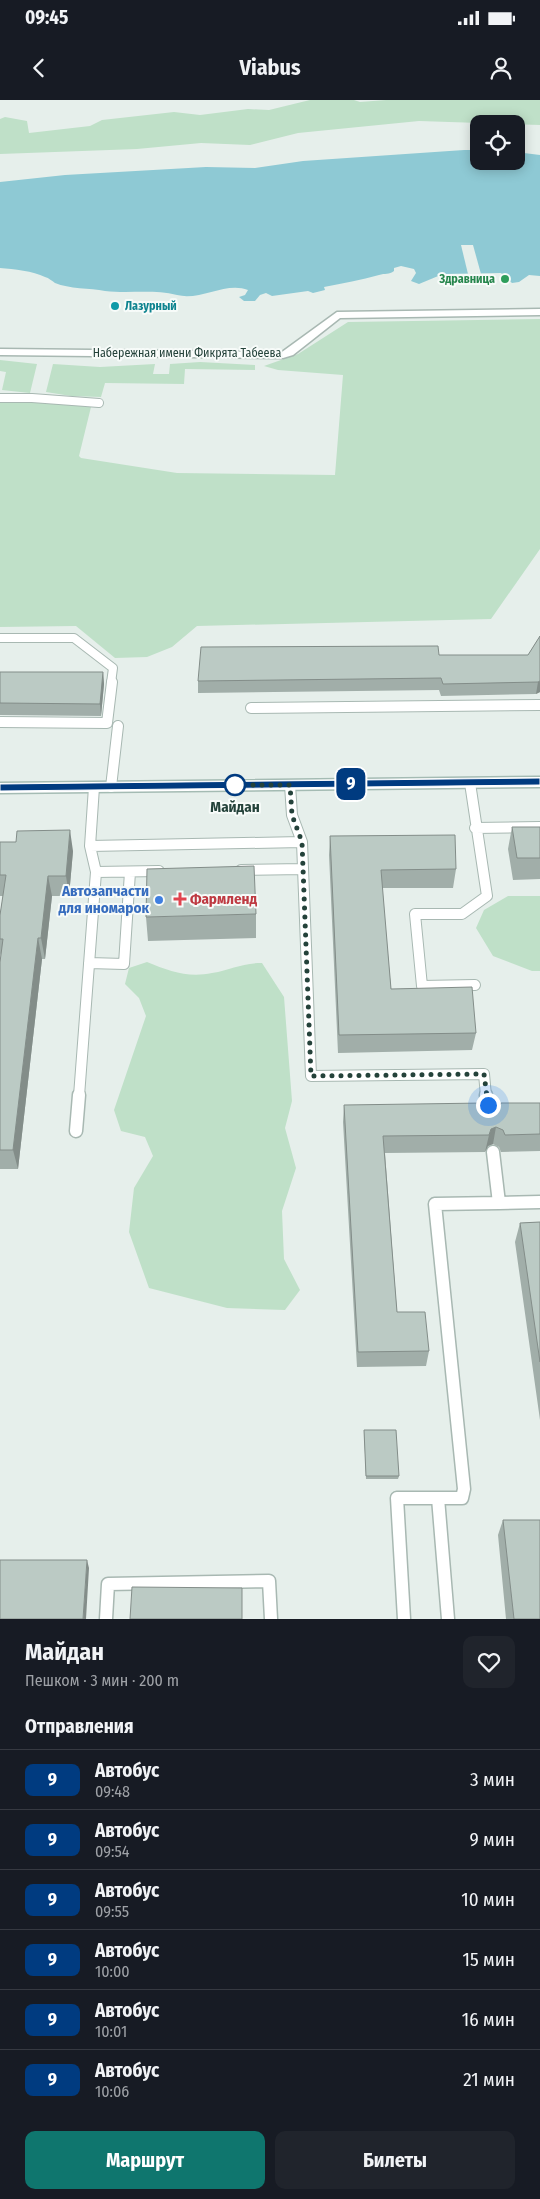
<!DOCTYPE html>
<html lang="ru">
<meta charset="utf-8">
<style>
:root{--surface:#171b24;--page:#20242c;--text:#f1f3f6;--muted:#9ea1a6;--line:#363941;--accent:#0f766e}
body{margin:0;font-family:"Fira Sans Condensed",sans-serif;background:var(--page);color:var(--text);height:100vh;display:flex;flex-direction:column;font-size:19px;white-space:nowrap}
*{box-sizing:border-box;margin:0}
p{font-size:16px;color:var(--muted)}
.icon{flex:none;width:28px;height:28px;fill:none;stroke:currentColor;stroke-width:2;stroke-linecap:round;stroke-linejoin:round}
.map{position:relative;height:1519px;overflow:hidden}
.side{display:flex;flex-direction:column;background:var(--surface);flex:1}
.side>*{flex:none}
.badge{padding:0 10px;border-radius:8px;font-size:18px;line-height:32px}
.buttons{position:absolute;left:470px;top:15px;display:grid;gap:10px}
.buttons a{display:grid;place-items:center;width:55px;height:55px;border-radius:10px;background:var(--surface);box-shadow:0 2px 12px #0003;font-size:25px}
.you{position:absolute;width:25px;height:25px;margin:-12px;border:4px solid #fff;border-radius:50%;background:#1a73e8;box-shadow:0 0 0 8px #1a73e833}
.map>.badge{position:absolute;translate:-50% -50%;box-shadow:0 0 0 2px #fff}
h2{padding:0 25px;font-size:19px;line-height:45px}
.round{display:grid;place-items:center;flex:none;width:52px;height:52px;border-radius:10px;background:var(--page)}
.summary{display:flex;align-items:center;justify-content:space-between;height:85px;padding:0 25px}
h1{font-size:24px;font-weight:700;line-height:38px}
.button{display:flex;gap:10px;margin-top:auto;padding:10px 25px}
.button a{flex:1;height:58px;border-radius:10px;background:var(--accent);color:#fff;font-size:20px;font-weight:700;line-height:58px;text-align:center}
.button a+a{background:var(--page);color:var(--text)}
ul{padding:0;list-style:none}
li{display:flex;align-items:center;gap:15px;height:60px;padding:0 25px;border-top:1px solid var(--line)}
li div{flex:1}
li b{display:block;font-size:19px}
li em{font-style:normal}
li .badge{min-width:55px;font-weight:700;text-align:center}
.status{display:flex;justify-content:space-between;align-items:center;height:35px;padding:0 25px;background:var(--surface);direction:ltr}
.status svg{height:14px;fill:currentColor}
header{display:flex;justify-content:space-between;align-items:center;height:65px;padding:0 25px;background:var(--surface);font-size:22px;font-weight:700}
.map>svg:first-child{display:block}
.green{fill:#bfe0c8}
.water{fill:#8ec9d4}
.pier{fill:#e6efeb}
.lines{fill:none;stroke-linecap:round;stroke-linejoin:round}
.lane-far2-casing{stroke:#a8b8b2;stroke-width:10}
.lane-far1-casing{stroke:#a8b8b2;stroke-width:12}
.lane-casing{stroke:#a8b8b2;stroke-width:15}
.street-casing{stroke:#a8b8b2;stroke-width:3}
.secondary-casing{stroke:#a4bbb3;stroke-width:3}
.lane-far2{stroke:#fff;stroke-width:8}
.lane-far1{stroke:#fff;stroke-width:10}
.lane{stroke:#fff;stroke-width:12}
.street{fill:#fff;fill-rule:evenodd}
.secondary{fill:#fff;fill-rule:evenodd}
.wall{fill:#a1aea9}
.shaded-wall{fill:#838d89}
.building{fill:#bbcac4;stroke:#838d89}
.line{fill:#003b80;stroke:#fff}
.walk{stroke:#24423a;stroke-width:5;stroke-dasharray:0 9}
.leisure-dot{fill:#2e9e5b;stroke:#f7fbf9;stroke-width:2}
.culture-dot{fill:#0f9aa8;stroke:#f7fbf9;stroke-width:2}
.stop-dot{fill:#fff;stroke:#003b80;stroke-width:2.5}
.health-dot{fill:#e0444e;stroke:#f7fbf9;stroke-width:2}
.shop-dot{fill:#3f7fe0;stroke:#f7fbf9;stroke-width:2}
.labels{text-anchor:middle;stroke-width:4;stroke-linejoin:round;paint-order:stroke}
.far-leisure-label{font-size:12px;font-weight:bold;fill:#27864d;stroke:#f7fbf9;text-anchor:end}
.far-culture-label{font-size:12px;font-weight:bold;fill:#0d838f;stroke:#f7fbf9;text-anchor:start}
.far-street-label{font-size:12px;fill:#24423a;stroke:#f7fbf9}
.stop-label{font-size:15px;font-weight:bold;fill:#24423a;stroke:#f7fbf9}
.shop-label{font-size:15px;font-weight:bold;fill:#366cbe;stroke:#f7fbf9;text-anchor:end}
.health-label{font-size:15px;font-weight:bold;fill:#be3a42;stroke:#f7fbf9;text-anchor:start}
</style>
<div class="status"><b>09:45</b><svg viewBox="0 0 49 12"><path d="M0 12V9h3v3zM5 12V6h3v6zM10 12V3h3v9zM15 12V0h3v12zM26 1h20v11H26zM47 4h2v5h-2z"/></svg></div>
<header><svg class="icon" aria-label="back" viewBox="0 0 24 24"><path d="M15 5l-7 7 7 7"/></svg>Viabus<svg class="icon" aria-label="person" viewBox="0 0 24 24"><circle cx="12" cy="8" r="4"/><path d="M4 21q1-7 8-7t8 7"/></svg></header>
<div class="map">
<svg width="540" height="1519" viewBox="0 0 540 1519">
<rect width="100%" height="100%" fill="#e6efeb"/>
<path class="green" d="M310 0H354L360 2 386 0H540V25L419 21 298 33 250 45 201 43 137 49 0 54V19L5 17 27 21 29 33 90 26 102 20 174 12 200 15 248 9 269 10Z
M540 219V449L491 519 197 526 172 547 147 557 115 558 76 526 0 527V302L39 301 91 307 79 356 81 358 177 373 335 375 343 275 278 270 264 266 298 254 348 222Z
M0 260 37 264 30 293 2 290 6 272 0 271Z
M200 262 255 265V270L185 269 184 284 105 283 101 297 71 296 46 292 53 264 100 267 155 264 153 274H169L170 264Z
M508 796H540V871H532L493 856 476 828 484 810Z
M147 862C169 871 188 878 212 873 231 870 241 863 262 863L284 897 292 1001 285 1028 296 1068 282 1111 284 1159 300 1190 285 1210 227 1208 149 1188 129 1132 134 1088 153 1056 145 1037 121 1031 114 1010 146 916 139 898 125 884 129 868Z"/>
<path class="water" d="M464 50H479V61H516V52L540 55V176L529 175 519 182 512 183 501 173 443 174 419 184 411 181 416 173 414 169 401 166 394 168V171C389 175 385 173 379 175 361 180 343 183 324 187L325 190 313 193 308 191 272 196 266 193 260 195 255 201H244L239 197 245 195 248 190C226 181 201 201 177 195 152 189 129 194 105 191 90 188 69 189 55 183 52 181 49 178 45 177 33 171 14 169 0 168V82L65 75 206 67 255 68 303 61Z"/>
<path class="pier" d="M461 145H473L481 174H468Z"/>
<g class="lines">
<defs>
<path id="lane-far2" d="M0 298H32L99 303
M0 538H74L113 568 111 583"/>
<path id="lane-far1" d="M251 608 540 605
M0 622 107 623 112 582
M470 683 487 796 462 814H415L422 886 475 885
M290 685 292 715 302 742 311 976 484 974 486 996
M111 687 118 626
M475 728 540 727
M90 746 302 742
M241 770 303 769
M96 772 159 771
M89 863 124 864 130 772
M79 996 96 772 90 746 94 687"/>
<path id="lane" d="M486 995 489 1021
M76 1031 79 995
M499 1103 540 1102
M438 1398 448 1519
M106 1519 108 1484 269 1481 271 1519
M404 1519 397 1398H462L464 1389 435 1104 499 1103 493 1052"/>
<path id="street" d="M540 209V215L340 218 293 255 283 258 0 255V249L282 252 337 212Z"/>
<path id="secondary" d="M540 677V687L0 693V683Z"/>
</defs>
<use href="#lane-far2" class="lane-far2-casing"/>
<use href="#lane-far1" class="lane-far1-casing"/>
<use href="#lane" class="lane-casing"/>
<use href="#street" class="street-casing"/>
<use href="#secondary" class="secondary-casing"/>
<use href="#lane-far2" class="lane-far2"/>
<use href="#lane-far1" class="lane-far1"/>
<use href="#lane" class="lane"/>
<use href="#street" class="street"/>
<use href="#secondary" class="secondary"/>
</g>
<path class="wall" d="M540 536V592L536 594 441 596 439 590 198 593V581L439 555H528Z
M0 572H103L104 584 101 616 0 615Z
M512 727H540V779L513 780 508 749Z
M330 736 456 769 453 788H382L391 889 476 933 472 950 338 953 329 755Z
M0 742 73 751 69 796H52L45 859H42L18 1069H0V862L1 857 0 853V815L3 796H0Z
M256 814V838L148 841 146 817Z
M540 1003V1051L501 1052 499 1047 493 1044 488 1046 485 1052 385 1053 397 1212 429 1251 426 1266 357 1267 343 1022 344 1005 486 1009 493 1012Z
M540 1122V1320L515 1142 520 1123Z
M364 1330 399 1376 398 1379H366Z
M503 1420 540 1519H506L498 1435Z"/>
<path class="shaded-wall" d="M103 572 104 584 101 616 100 604Z
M540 581V592L536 594 538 582Z
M70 730 73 751 69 796 66 776Z
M48 776 52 796 45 859 41 838Z
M38 838 42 859 18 1069 13 1050Z
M496 1027 493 1044 488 1046 485 1052 489 1035 491 1029Z
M87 1460 89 1468 86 1519H83Z"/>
<path class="building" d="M540 536V581L538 582 443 584 441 578 198 581 201 547 438 546 439 555H528Z
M0 572H103L100 604 0 603Z
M512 727H540V758H517Z
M70 730 66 776H48L41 838H38L13 1050H0V862L3 839H0V815L6 775H0V742H16L17 731Z
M455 735 456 769 381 770 391 889 472 887 476 933 339 935 330 736Z
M254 766 256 814 146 817 147 769Z
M484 1003 486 1009 493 1012 498 1010 501 1003H540V1034L505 1035 503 1030 496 1027 491 1029 489 1035 383 1036 397 1212H425L429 1251 358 1252 344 1005Z
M540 1122V1262L520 1123Z
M364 1330H396L399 1376H366Z
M503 1420H540V1519H514Z
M0 1460H87L83 1519H0Z
M132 1487 242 1488V1519H130Z"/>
<path class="line" d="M540 678V685L0 691V684Z"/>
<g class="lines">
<path class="walk" d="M235 685H290L292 715 302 742 311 976 484 974 488 1005"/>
</g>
<circle class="leisure-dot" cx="505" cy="179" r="5"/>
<circle class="culture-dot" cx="115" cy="206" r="5"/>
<circle class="stop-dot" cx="235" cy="685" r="10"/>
<path class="health-dot" d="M177.5 791.5h5v5h5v5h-5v5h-5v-5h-5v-5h5z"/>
<circle class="shop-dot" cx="159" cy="800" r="5"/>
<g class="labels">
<g class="far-leisure-label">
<text x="495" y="183">Здравница</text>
</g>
<g class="far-culture-label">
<text x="125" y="210">Лазурный</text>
</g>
<g class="far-street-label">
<text x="187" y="257">Набережная имени Фикрята Табеева</text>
</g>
<g class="stop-label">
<text x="235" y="712">Майдан</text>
</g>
<g class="shop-label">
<text x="149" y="796">Автозапчасти<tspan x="149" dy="17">для иномарок</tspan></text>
</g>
<g class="health-label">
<text x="190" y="804">Фармленд</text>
</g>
</g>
</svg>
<div class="buttons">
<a><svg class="icon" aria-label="locate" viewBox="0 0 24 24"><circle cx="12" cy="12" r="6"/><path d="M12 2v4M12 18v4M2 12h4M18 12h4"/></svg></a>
</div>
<div class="you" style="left:488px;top:1005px"></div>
<b class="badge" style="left:351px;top:684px;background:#003b80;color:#fff">9</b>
</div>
<section class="side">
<div class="summary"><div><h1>Майдан</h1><p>Пешком · 3 мин · 200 m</p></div><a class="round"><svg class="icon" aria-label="heart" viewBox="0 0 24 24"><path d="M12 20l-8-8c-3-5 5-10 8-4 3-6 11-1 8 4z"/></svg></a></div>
<h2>Отправления</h2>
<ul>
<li><span class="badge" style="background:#003b80;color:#fff">9</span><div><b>Автобус</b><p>09:48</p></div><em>3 мин</em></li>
<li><span class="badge" style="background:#003b80;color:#fff">9</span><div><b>Автобус</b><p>09:54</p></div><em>9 мин</em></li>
<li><span class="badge" style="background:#003b80;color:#fff">9</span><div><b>Автобус</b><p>09:55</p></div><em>10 мин</em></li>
<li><span class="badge" style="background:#003b80;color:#fff">9</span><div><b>Автобус</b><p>10:00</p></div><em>15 мин</em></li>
<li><span class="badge" style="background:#003b80;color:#fff">9</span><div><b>Автобус</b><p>10:01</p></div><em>16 мин</em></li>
<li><span class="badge" style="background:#003b80;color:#fff">9</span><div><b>Автобус</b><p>10:06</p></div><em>21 мин</em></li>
</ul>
<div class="button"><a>Маршрут</a><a>Билеты</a></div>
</section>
